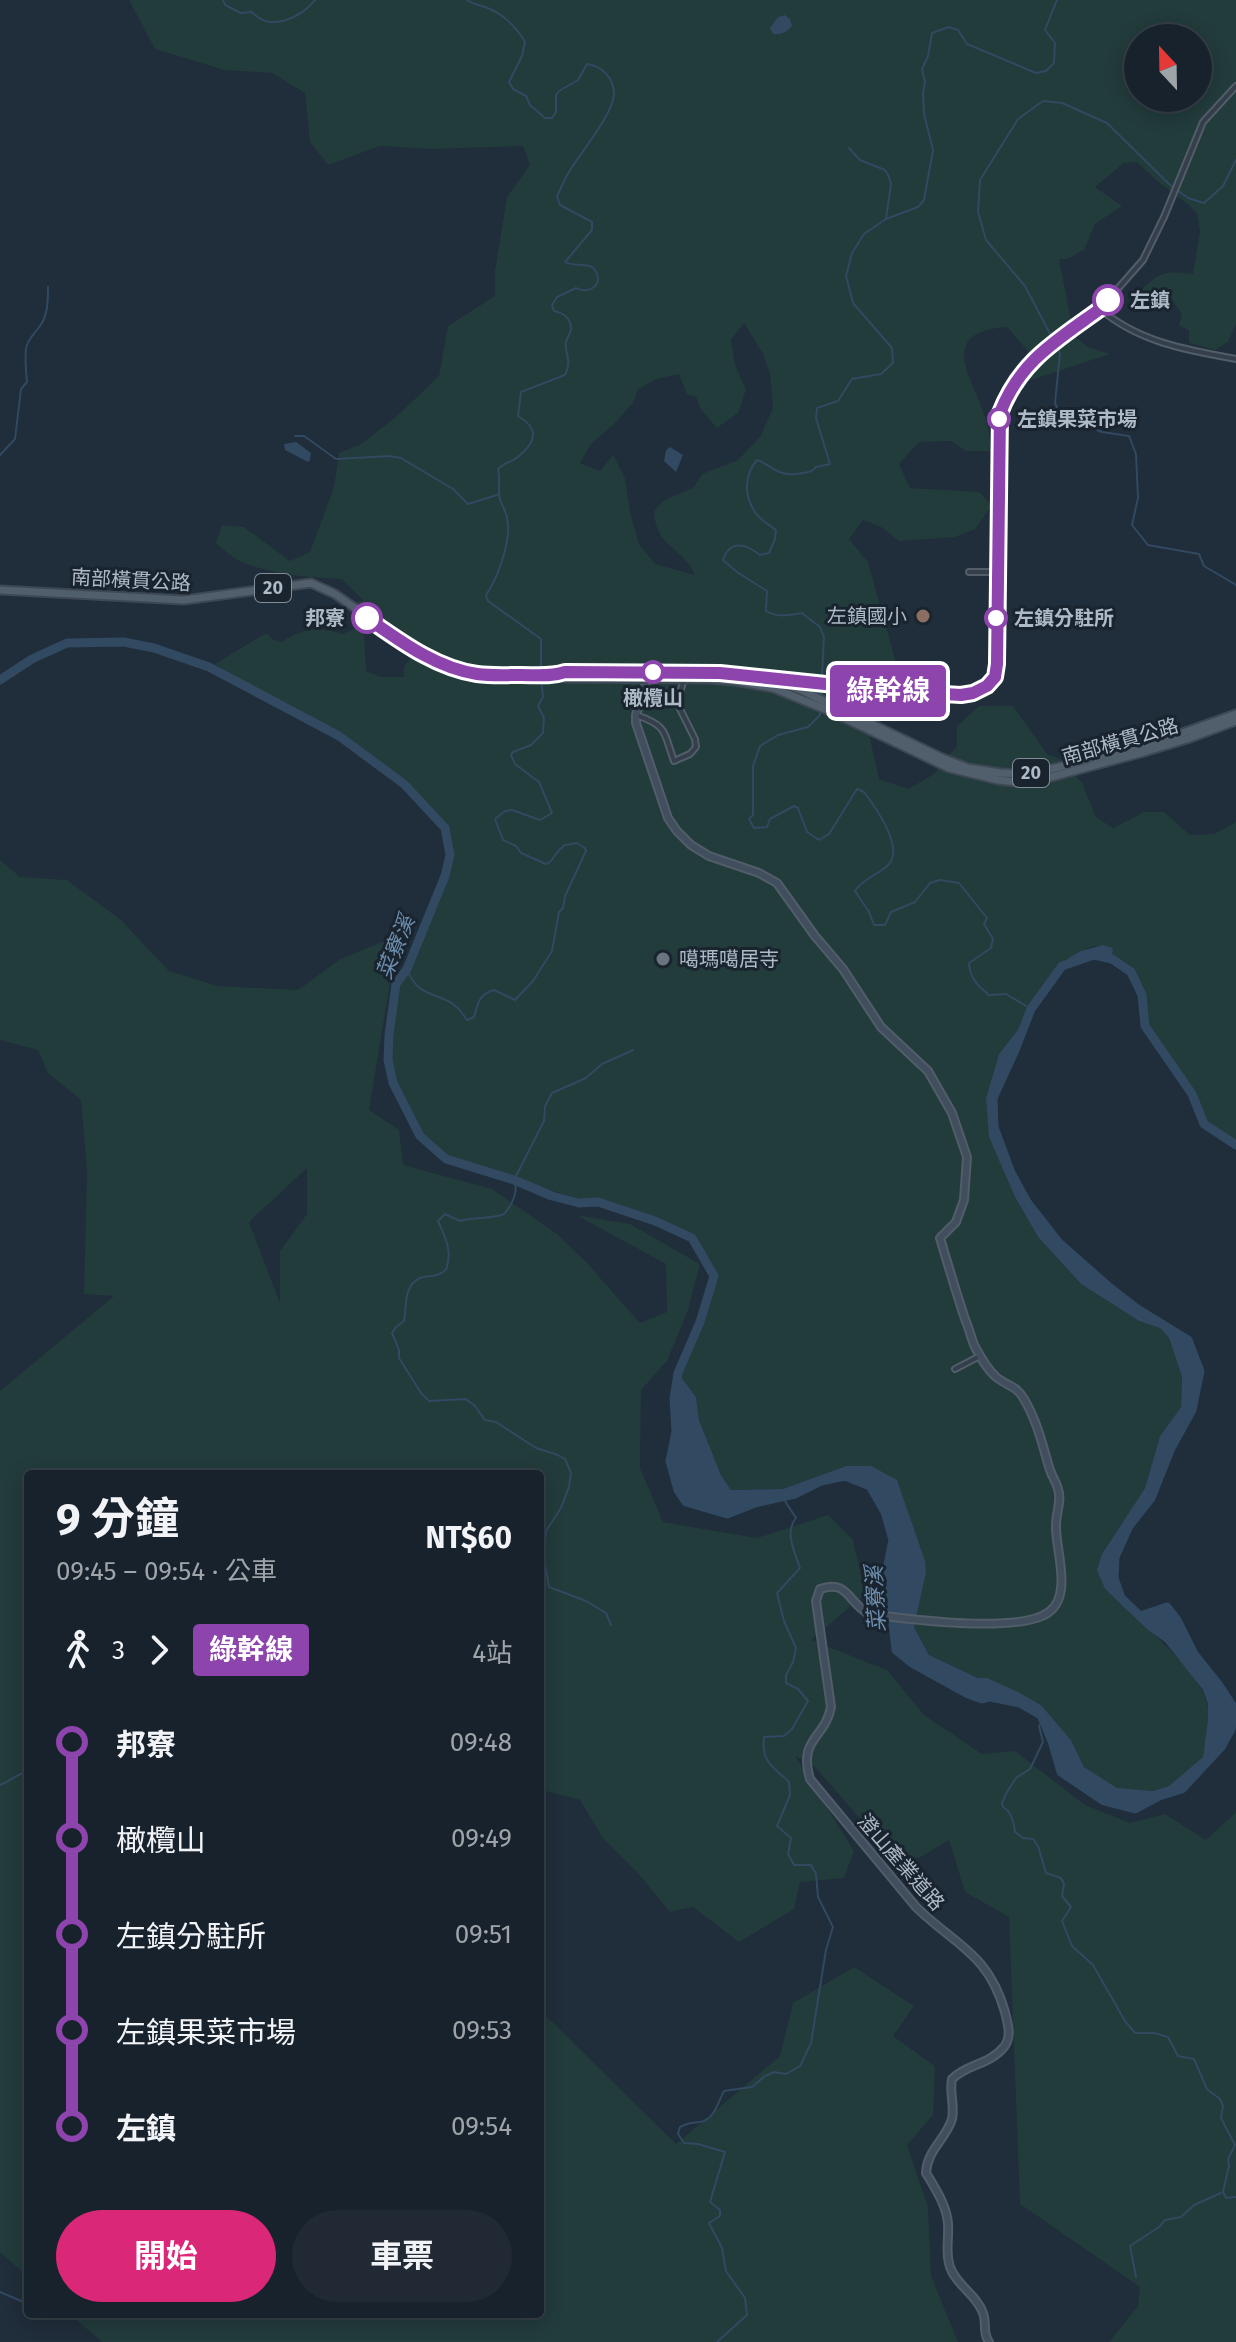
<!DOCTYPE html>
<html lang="zh-TW">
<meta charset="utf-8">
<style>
:root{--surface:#18222c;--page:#212a34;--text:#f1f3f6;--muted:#9fa4a9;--line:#363f48;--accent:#db2777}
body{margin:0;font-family:"Fira Sans","Noto Sans TC",sans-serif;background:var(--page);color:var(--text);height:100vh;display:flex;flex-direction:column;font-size:30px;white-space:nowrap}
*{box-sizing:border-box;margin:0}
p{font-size:26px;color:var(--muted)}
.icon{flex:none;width:44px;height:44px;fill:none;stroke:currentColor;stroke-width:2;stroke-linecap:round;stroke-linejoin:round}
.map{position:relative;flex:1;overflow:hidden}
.details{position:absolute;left:24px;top:1470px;width:520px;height:848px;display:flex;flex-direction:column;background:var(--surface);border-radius:8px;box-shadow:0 4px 20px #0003,0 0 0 2px var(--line)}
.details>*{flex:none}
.badge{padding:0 16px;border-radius:6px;font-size:28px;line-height:52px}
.needle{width:52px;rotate:338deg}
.controls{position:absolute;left:1124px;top:24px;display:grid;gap:16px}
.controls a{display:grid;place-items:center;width:88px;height:88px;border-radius:50%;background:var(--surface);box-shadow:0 4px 20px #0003,0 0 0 2px var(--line);font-size:40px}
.map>.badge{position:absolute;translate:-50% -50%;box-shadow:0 0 0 4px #fff}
.legs{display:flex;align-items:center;gap:12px;height:88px;padding:0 32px;font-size:26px}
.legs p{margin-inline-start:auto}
.summary{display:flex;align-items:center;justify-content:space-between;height:136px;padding:0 32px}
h1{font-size:44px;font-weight:700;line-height:60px}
.cta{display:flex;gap:16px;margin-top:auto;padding:16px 32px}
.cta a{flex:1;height:92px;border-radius:48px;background:var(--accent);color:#fff;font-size:32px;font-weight:700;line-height:92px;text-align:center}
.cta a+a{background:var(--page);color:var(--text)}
ul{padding:0 32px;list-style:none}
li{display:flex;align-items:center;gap:28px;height:96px;font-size:30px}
li i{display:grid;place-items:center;width:12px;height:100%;margin:0 10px;background:currentColor}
li i::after{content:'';width:20px;height:20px;margin:-10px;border:6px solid;border-radius:50%;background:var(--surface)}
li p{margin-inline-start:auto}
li:first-child i{background:linear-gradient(#0000 50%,currentColor 0)}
li:last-child i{background:linear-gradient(currentColor 50%,#0000 0)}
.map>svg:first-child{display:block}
.green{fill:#223b3b;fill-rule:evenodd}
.water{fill:#314961}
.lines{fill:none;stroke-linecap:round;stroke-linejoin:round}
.stream{stroke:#314961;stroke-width:2}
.river{stroke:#314961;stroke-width:9}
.street-casing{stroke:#515d68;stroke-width:8}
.secondary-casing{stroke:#515d68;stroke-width:10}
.primary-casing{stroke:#3d4854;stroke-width:11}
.street{stroke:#343f4b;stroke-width:4}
.secondary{stroke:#414e5e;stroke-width:6}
.primary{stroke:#515e6b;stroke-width:7}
.line-1-casing{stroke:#fff;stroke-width:18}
.line-1{stroke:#8e44ad;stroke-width:12}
.stop-1-dot{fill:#fff;stroke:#8e44ad;stroke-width:4}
.education-dot{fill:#8d6e63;stroke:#19242f;stroke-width:3}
.worship-dot{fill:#6b7280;stroke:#19242f;stroke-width:3}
.labels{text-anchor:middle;stroke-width:6;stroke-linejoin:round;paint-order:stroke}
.shield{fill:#19242f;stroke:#818d99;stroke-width:2}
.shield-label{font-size:18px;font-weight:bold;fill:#aebac7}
.stop-label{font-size:20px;font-weight:bold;fill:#aebac7;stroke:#19242f;text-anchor:start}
.street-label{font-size:20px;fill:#aebac7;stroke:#19242f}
.poi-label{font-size:20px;fill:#aebac7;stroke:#19242f;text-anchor:end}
.water-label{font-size:22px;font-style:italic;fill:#6d8ead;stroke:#19242f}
</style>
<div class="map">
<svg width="1236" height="2342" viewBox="0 0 1236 2342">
<rect width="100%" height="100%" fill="#202d3a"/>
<path class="green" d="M129 0H1236V324L1228 342 1215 350 1189 343V331L1179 325 1182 314 1172 299 1162 296 1152 308 1133 304C1137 292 1154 275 1167 273 1174 271 1185 274 1193 274L1200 231 1197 214 1190 206 1157 181 1137 162 1124 163 1095 187 1122 206 1095 224 1084 250 1067 259H1059L1074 336 1088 347 1110 354 1022 383 1028 351 1007 327C933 332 975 381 986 420 989 430 990 441 991 451H966L951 441 919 442 899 464 910 488 979 492 992 505 975 529 955 537 899 541 881 527 863 520 849 539 868 562 898 670 875 672 862 702 879 779 908 789 934 774 957 746V726L979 706H1013L1047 754 1062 760 1082 783 1096 817 1113 828 1144 812H1164L1190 835 1214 834 1236 822V1145L1204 1124 1192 1094 1145 1026 1142 995 1131 972 1112 959 1113 948 1093 946 1070 957 1055 970 1048 982 1026 1012 1020 1027 999 1054 986 1098 990 1137 1015 1197 1038 1237 1081 1284 1139 1321 1160 1328 1169 1338 1182 1377 1181 1407 1160 1436 1145 1488 1102 1554 1105 1589C1130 1613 1204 1673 1208 1707 1210 1723 1205 1741 1203 1757L1170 1786 1153 1791 1117 1789 1084 1767 1071 1740 1041 1705 987 1678H978L929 1655 914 1627 926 1574 871 1466H846L783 1489 731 1490 721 1475 699 1420 696 1397 678 1373 700 1322 714 1276 692 1238 655 1221 446 1159 420 1136 393 1083 388 1060 389 1035 396 984 407 969 445 876 450 855 445 828 404 784 339 736 288 704 254 690 215 664 266 633 274 640 282 642C301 628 321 627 343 634L358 627 364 636 366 671 380 677H404V666L412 657 373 630 345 606 363 600 342 579C311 578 264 574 236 559 229 555 222 548 216 543L222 525 244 527 290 561 310 552 334 487 339 453 361 444 397 416 439 376 448 326 495 296V271L507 197 530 165 523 146 432 149 380 146 328 165 310 142 305 93 272 73 224 70 155 49ZM1138 38H1198V98H1138ZM744 323 763 354 770 374 773 408 760 437 738 460 702 474 694 487 663 501 654 511C655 547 683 547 695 575L655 564 639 544 630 512 625 478 613 455 600 471 580 463 591 444 613 425 633 403 638 389 657 379 679 374 687 394 696 397 701 410 717 428 738 413 746 390 735 365 731 340Z
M0 860 20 877 67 880 121 920 169 971 217 986 298 990 339 960 398 935 369 1110 399 1130 403 1165 492 1189 557 1234 588 1264 640 1323 667 1312 666 1264 576 1215 630 1224 700 1264 688 1310 667 1361 641 1390 640 1468 663 1522 757 1538 828 1515 853 1540 865 1594 811 1640 887 1670 924 1715 982 1754 1015 1751 1085 1805 1130 1823 1165 1814 1206 1840 1236 1812V2342H1109L1138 2306 1140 2287 1020 2204 1009 1917 965 1892 949 1840 919 1858 894 1857 814 1766 795 1756 854 1851 844 1878 800 1882 794 1909 739 1942 693 1907 670 1912 636 1871 603 1838 580 1800 546 1791 540 1800V1474H28V2277L0 2252V1391L114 1296 84 1294 87 1170 81 1100 48 1073 38 1050 0 1040ZM307 1168V1214L280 1251V1303L249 1222Z
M854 1967 914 2006 893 2036 935 2066 933 2115 907 2145 928 2207 931 2276 958 2342H102L70 2314H540V2010L676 2144 780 2056 793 2003Z"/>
<path class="water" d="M785 15 790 19 792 26C787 32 781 35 773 34L770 28 778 17Z
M296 442 311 453 310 460 308 462 285 450 284 444Z
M670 447 683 455 676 472 664 461 666 450Z
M1103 945 1113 948 1112 959 1094 955 1062 966 1031 1009 1015 1051 993 1098 994 1127 1011 1173 1027 1202 1059 1243 1109 1287 1136 1308 1188 1340 1200 1371 1192 1410 1171 1448 1151 1498 1129 1526 1115 1557 1114 1578 1121 1598 1140 1615 1167 1607 1177 1620 1194 1654 1218 1684 1235 1710 1231 1729 1221 1747 1182 1789 1159 1796 1135 1809 1104 1801 1061 1772 1052 1741 1041 1715 1020 1703 990 1697 982 1699 968 1694 912 1663 896 1650 887 1570 893 1540 885 1512 870 1486 845 1476 821 1481 795 1494 755 1503 727 1514 686 1502 678 1490 670 1461 676 1432 674 1399 678 1373 696 1397 699 1420 721 1475 731 1490 783 1489 846 1466H871L897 1480 925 1561 926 1573 914 1627 929 1655 978 1678H987L1016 1691 1041 1705 1071 1740 1084 1767 1117 1788 1153 1791 1169 1786 1203 1757 1208 1720V1704L1203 1690 1165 1642 1148 1630 1105 1589 1097 1570 1102 1554 1145 1488 1160 1436 1181 1407 1182 1377 1169 1338 1160 1328 1139 1321 1081 1284 1038 1237 1015 1197 989 1137 986 1098 999 1054 1020 1027 1026 1012 1048 982 1055 970 1070 957 1081 951Z"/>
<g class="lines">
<path class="stream" d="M223 0 225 5 241 13 252 12C271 33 301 17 315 0
M467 0C473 4 478 5 485 7 502 13 517 27 525 42L522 56 509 82 513 89 526 96 530 105 545 118H552L556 112V95L559 91 578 80 587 64C602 66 614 78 614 94 613 115 580 153 569 172 564 180 561 188 557 196L560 205 592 222V230L565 262C574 267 590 262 595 270 605 285 588 295 576 288L557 297 552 305 554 311C563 313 571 317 571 329 571 333 567 337 566 342 564 355 573 359 565 375L521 392 518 416C538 428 538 440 519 456 513 462 504 462 498 469 500 478 499 485 499 494 499 502 506 510 507 518 512 539 498 578 486 595L488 601 541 639V671
M849 148 860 160 885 170 889 177 891 184 886 219
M1236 160 1223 186 1204 203 1188 198 1169 184 1107 123 1062 103 1043 101 1018 119 980 180 978 212 986 240 1025 286 1060 353 1055 403 1061 417 1102 432 1129 436 1136 454 1138 498 1132 525 1148 545 1199 554 1204 566 1236 585
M295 436H304L336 459 390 456 401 458 453 489 468 504 497 495
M0 455 15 439 21 389 27 382C26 372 25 358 26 349 27 340 35 333 40 326 48 315 48 300 48 287
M821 696 824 637 820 627 802 613C789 615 778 618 766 611L767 591 737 572 723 560C730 539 746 544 760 555L769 553 775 539 776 530C769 525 759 519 755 512 744 496 744 475 757 460 767 463 773 471 783 473 791 476 804 473 812 471L816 467 830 464 816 418 817 408 838 401 852 379 881 374 893 363 892 348 853 303 846 276 852 253 864 234 886 219 918 207 924 200 933 150 924 114 923 93 925 82 922 69 928 56 932 33 949 27 958 30 967 44 1036 73 1046 71 1054 63 1055 43 1045 30 1057 0
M820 710V715L808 727 778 735 760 746 753 766V815L749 819 754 828 767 827 770 819 794 806 798 808 807 832 819 840 829 834 857 789 864 792C876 808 907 851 886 867 875 876 863 879 855 891L869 912 874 925H885L891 912 915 902 930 883 940 880 959 883 987 918 984 924 993 939 991 948 969 963C970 979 978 986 989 995L1006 994 1031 1009
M407 969C416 993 429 992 448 1001 457 1005 462 1013 467 1020L474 1017C478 1003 479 994 494 990L515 1000 533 981 552 951 559 912 563 908 565 896 586 851 585 848 577 843 565 845 559 850 550 862 546 864 521 853 516 846 503 840 495 819 505 811 512 810 540 820 552 813 539 782 515 764 511 755 513 752 531 745 543 733 544 718 538 706 543 697 541 677
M611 1625 606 1613 586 1601 549 1587 544 1558 546 1531 561 1508 569 1487 571 1473 565 1459 558 1455 536 1448 496 1422 485 1420 475 1406 466 1399 429 1401 421 1393 399 1358V1350L392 1333 396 1327 404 1321C407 1306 403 1286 420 1278 431 1274 434 1279 446 1270 453 1251 445 1237 438 1221L445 1214 460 1221C475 1216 489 1220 504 1214 512 1205 519 1191 514 1180L544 1121 545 1106 552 1093 586 1078 602 1064 633 1050
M1043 1721 1039 1726 1043 1742 1030 1769 1016 1778 1007 1792 1002 1803 1003 1807C1012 1812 1014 1823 1015 1832L1023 1838 1033 1839 1038 1846 1046 1873 1061 1878 1064 1884 1062 1896 1071 1907 1062 1921 1072 1946 1093 1965 1125 2021 1135 2033H1154L1168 2037 1178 2056 1194 2059 1207 2089 1220 2099 1223 2106 1221 2118 1235 2145 1228 2159 1229 2166 1223 2192 1226 2198 1236 2197
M0 1785C9 1782 15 1775 24 1773L28 1775
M1136 2277 1130 2246 1159 2227 1165 2220 1181 2217 1194 2205 1221 2193
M0 2292 28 2304
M79 2314 83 2317 91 2314
M717 2342 747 2315 745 2298 726 2271 722 2248 709 2223 720 2216V2210L710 2202 725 2152 698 2144 684 2143 678 2134 680 2127C688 2123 690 2123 699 2122 714 2121 718 2102 724 2091L752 2087 765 2076 774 2072 786 2074 800 2066 811 2043 826 1950 833 1927 818 1897 816 1874 811 1865H794L788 1854 791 1838 777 1826 790 1795 789 1782C773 1766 761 1763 764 1737L784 1736 792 1729 808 1701 798 1689 786 1683V1675L793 1662 796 1648 784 1621 777 1593 800 1568C795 1552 784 1533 796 1518L783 1498"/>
<path class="river" d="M0 680 32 659 67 643 124 642 154 648 209 667 339 736 404 784 445 828 450 855 445 876 407 969 396 984 389 1035 388 1060 393 1083 420 1136 446 1159 514 1180 552 1196 579 1203 598 1202 655 1221 692 1238 714 1276 700 1322 678 1373 674 1399 676 1432 670 1461 678 1490 686 1502 727 1514 755 1503 795 1494 821 1481 845 1476 870 1486 885 1512 893 1540 887 1570 896 1650 912 1663 968 1694 982 1699 990 1697 1020 1703 1041 1715 1052 1741 1061 1772 1104 1801 1135 1809 1159 1796 1182 1789 1221 1747 1231 1729 1235 1710 1218 1684 1194 1654 1177 1620 1167 1607 1140 1616 1121 1598 1114 1578 1115 1557 1129 1526 1151 1498 1171 1448 1192 1410 1200 1371 1188 1340 1136 1308 1109 1287 1059 1243 1027 1202 1011 1173 994 1127 993 1098 1015 1050 1031 1009 1062 966 1094 955 1112 959 1131 972 1142 995 1145 1026 1192 1094 1204 1124 1236 1145"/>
<defs>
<path id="street" d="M1100 309C1139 342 1186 350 1236 359
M969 572H997
M776 679 893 691 961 695 973 693 987 686 995 677 997 664 998 423 1000 413 1007 395 1021 373 1042 352 1100 309 1143 260 1164 217 1203 122 1236 86
M834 704 851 688
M839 708 852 694 863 689
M636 715C668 726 663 731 674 761L690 754 696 747 695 739 677 703 684 679
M856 716C852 704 853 699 863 690
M955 1369 980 1356"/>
<path id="secondary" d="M648 677 636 715V723L668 818 677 831 691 845 709 856 759 873 777 883 815 936 843 969 881 1027 928 1071 952 1113 967 1157 964 1200 956 1222 940 1238C948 1265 956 1292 965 1319 969 1328 971 1338 975 1347 981 1358 987 1369 996 1377 1007 1386 1016 1385 1024 1399 1037 1421 1042 1443 1049 1467 1051 1475 1056 1481 1058 1489 1062 1501 1056 1512 1056 1525 1055 1549 1073 1594 1049 1612 1020 1634 906 1619 869 1614 848 1603 848 1579 820 1589L816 1601 831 1707C825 1739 798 1738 810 1779L916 1907C956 1946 988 1953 1005 2012 1008 2025 1012 2036 1004 2047 989 2065 967 2064 952 2079 949 2092 955 2105 952 2119 946 2139 927 2150 926 2173 935 2188 947 2206 948 2224 949 2239 945 2253 950 2267 956 2285 977 2295 983 2313 987 2323 982 2332 989 2342"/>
<path id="primary" d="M0 590 184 600 311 583 335 594 416 651 448 666 480 674 556 675 565 672 720 673 777 682 801 690 942 758 968 768 1001 773 1025 774 1051 769 1160 741 1236 714
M556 675 565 678 708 679 735 681 773 688 832 712 949 768 998 780 1016 782 1051 777 1144 752 1187 739 1236 721"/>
</defs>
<use href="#street" class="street-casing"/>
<use href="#secondary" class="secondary-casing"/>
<use href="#primary" class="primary-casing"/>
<use href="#street" class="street"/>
<use href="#secondary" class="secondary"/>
<use href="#primary" class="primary"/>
</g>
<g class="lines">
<defs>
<path id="line-1" d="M367 618C400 641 436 668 477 674 492 676 507 675 521 675 536 675 551 677 565 672L720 673 893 691 961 695 973 693 987 686 995 677 997 664 1000 413C1020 361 1056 341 1100 309L1108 300"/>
</defs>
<use href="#line-1" class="line-1-casing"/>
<use href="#line-1" class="line-1"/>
</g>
<g class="stop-1-dot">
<circle cx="1108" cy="300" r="14"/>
<circle cx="999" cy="419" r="10"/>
<circle cx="367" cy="618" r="14"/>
<circle cx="996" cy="618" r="10"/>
<circle cx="653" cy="672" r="10"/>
</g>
<circle class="education-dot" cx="923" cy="616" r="8"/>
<circle class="worship-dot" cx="663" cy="959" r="8"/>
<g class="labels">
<g class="shield">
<rect x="255" y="574" width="36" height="28" rx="6"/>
<rect x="1013" y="759" width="36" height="28" rx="6"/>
</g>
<g class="shield-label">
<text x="273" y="594">20</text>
<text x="1031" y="779">20</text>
</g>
<g class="stop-label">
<text x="1130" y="307">左鎮</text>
<text x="1017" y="426">左鎮果菜市場</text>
<text x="345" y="625" text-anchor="end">邦寮</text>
<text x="1014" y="625">左鎮分駐所</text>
<text x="653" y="705" text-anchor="middle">橄欖山</text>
</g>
<g class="street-label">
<text transform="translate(131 580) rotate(3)" y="7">南部橫貫公路</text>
<text transform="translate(1120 741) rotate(-16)" y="7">南部橫貫公路</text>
<text transform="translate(901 1862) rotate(49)" y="7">澄山產業道路</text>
</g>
<g class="poi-label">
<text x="907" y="623">左鎮國小</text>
<text x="679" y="966" text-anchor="start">噶瑪噶居寺</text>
</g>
<g class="water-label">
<text transform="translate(395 947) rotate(-68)" y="8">菜竂溪</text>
<text transform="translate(875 1599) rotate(-93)" y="8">菜竂溪</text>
</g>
</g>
</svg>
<div class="controls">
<a><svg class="needle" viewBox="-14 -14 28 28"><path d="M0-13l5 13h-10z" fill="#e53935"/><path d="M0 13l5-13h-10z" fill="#9fa4a9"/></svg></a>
</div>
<b class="badge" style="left:888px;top:691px;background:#8e44ad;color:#fff">綠幹線</b>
<section class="details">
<div class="summary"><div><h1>9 分鐘</h1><p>09:45 – 09:54 · 公車</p></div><b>NT$60</b></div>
<div class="legs"><svg class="icon" aria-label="walk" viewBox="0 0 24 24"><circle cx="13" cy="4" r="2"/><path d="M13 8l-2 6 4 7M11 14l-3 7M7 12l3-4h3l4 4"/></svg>3<svg class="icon" aria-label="forward" viewBox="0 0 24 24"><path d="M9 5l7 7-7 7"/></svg><b class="badge" style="background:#8e44ad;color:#fff">綠幹線</b><p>4站</p></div>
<ul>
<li><i style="color:#8e44ad"></i><b>邦寮</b><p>09:48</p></li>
<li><i style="color:#8e44ad"></i><span>橄欖山</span><p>09:49</p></li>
<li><i style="color:#8e44ad"></i><span>左鎮分駐所</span><p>09:51</p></li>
<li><i style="color:#8e44ad"></i><span>左鎮果菜市場</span><p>09:53</p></li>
<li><i style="color:#8e44ad"></i><b>左鎮</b><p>09:54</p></li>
</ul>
<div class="cta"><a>開始</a><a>車票</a></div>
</section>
</div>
